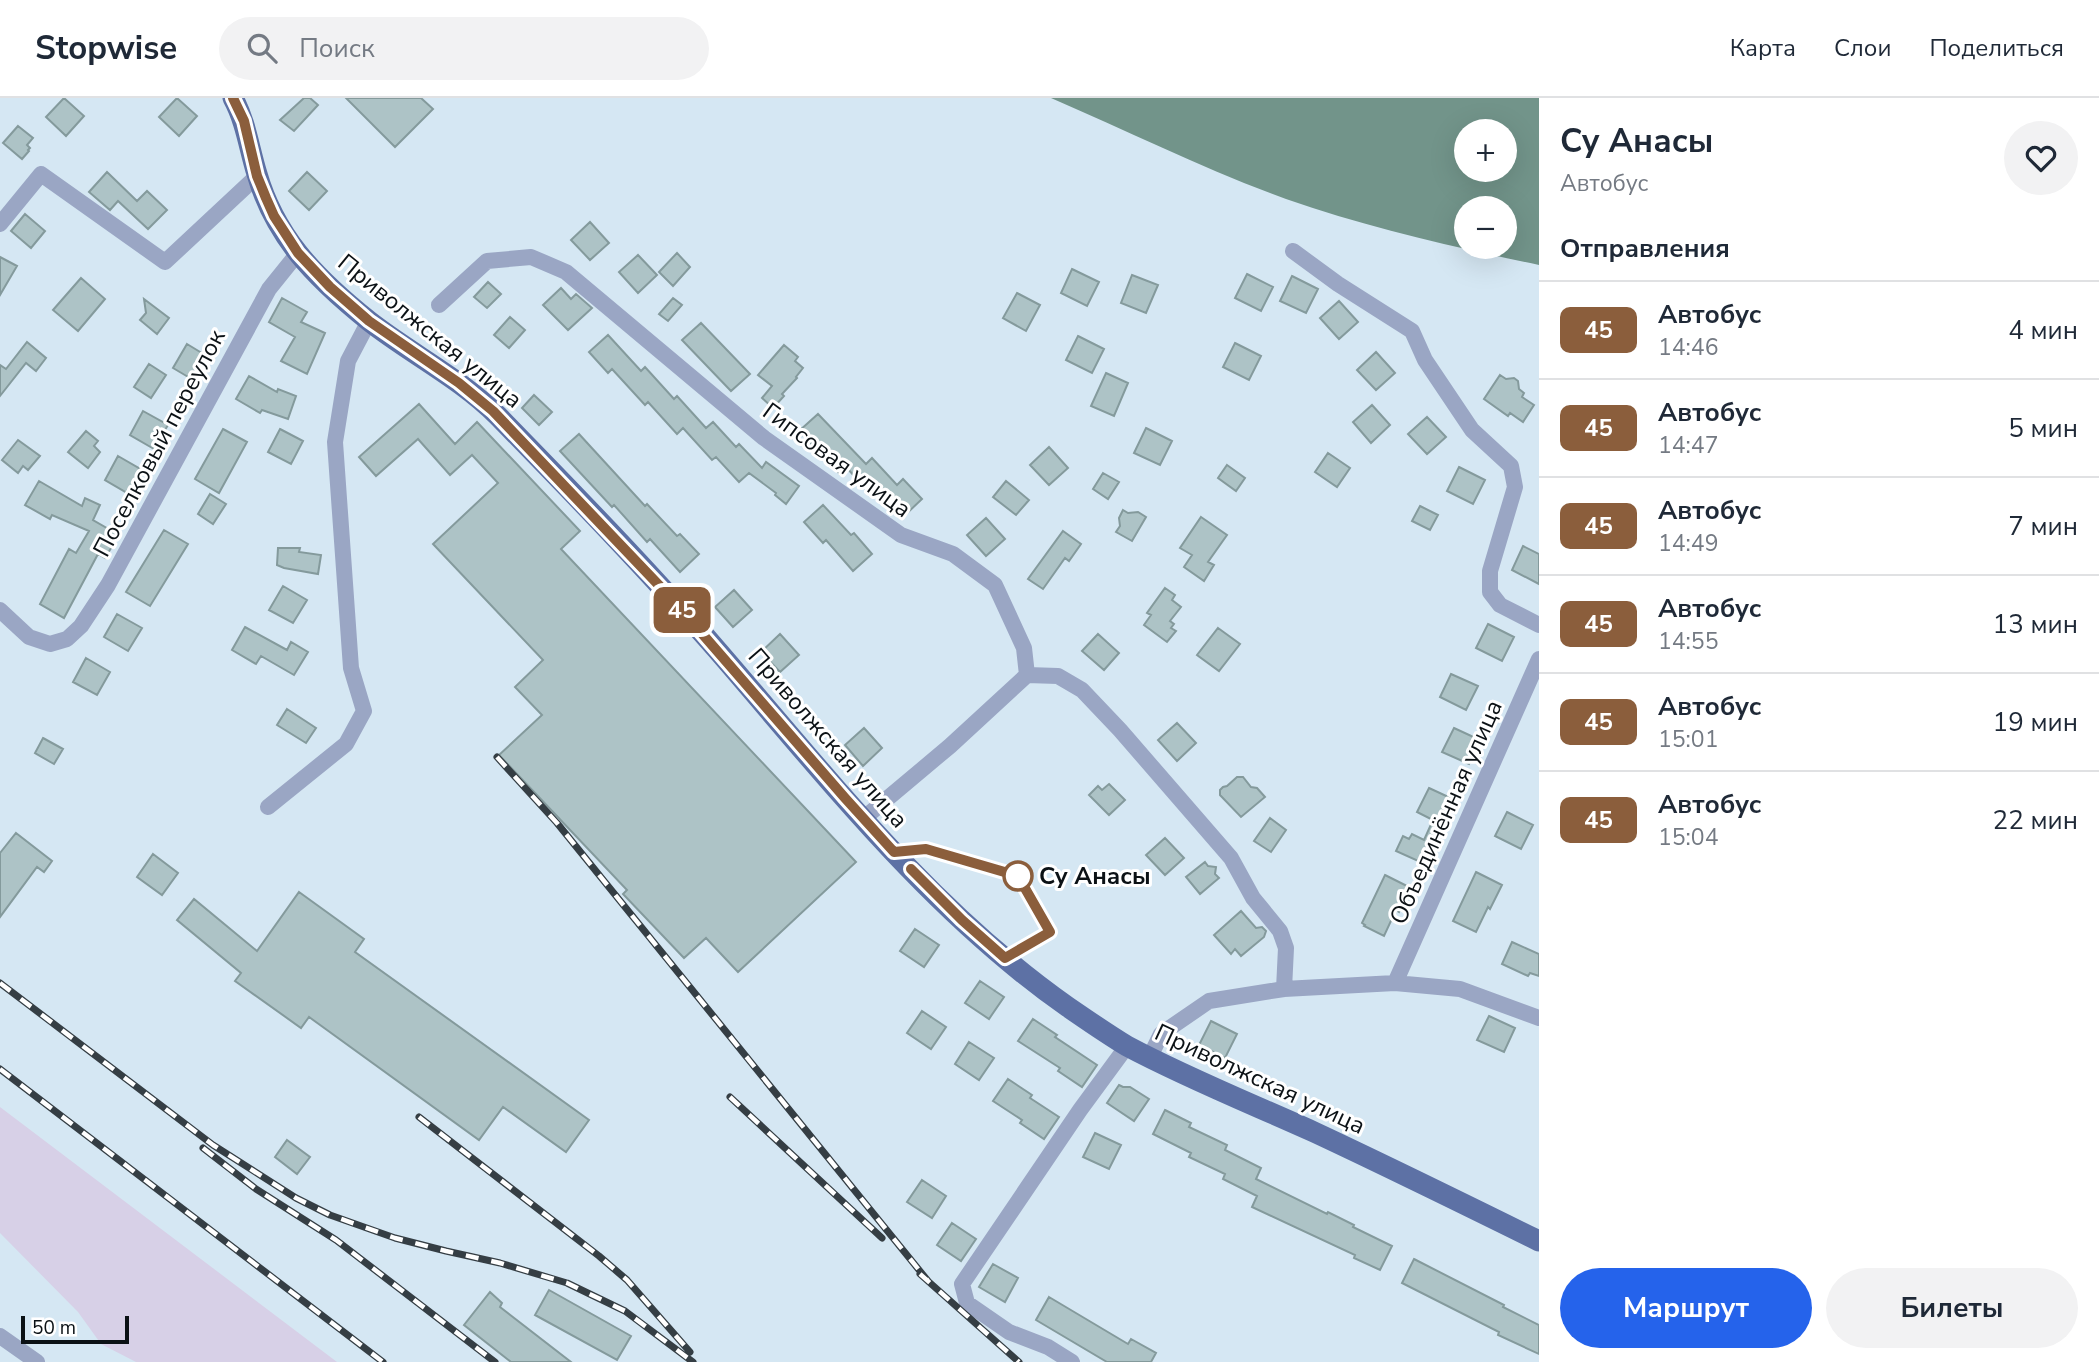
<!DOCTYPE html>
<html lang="ru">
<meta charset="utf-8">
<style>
:root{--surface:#fff;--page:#f2f2f3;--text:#1f2937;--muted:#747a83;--line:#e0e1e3;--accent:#2563eb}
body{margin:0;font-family:"Nunito Sans",sans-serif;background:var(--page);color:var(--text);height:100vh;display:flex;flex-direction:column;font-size:26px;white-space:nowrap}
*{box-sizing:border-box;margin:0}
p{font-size:23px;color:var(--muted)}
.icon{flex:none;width:38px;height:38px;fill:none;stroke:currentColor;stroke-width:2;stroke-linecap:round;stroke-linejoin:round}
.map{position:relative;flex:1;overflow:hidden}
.drawer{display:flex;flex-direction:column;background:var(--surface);width:560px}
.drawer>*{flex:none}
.badge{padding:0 14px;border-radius:10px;font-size:24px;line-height:46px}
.controls{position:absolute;left:1454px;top:21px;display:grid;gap:14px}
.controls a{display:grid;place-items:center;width:63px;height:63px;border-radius:50%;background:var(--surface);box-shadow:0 7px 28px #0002;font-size:35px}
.scale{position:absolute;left:21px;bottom:18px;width:108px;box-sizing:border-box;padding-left:7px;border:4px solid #0b1115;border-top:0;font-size:19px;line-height:24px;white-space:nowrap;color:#0b1115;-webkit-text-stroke:5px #fff;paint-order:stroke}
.map>.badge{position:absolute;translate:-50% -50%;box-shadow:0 0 0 4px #fff}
h2{padding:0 21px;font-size:26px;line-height:63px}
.round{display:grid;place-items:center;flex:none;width:74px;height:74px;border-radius:37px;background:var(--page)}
.headline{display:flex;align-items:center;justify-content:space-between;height:119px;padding:0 21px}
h1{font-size:33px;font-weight:700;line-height:52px}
.cta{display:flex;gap:14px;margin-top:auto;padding:14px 21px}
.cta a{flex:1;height:80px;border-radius:42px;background:var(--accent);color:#fff;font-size:28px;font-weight:700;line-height:80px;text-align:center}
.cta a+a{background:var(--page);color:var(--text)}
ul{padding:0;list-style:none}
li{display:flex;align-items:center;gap:21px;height:98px;padding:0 21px;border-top:2px solid var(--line)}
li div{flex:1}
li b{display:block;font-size:26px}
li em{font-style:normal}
li .badge{min-width:77px;font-weight:700;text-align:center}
header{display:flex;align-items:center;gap:42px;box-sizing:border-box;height:98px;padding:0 35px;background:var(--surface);border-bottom:2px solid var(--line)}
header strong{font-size:33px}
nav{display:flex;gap:38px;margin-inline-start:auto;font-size:24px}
.search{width:490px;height:63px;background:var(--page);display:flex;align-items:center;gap:18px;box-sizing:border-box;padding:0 24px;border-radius:38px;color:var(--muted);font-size:26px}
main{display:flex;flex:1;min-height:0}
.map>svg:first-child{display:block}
.green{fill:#d7d0e7}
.water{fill:#72948a;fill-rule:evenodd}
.building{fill:#adc3c6;stroke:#849a9c;stroke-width:2}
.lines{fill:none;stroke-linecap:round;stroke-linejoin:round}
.minor{stroke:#9aa6c4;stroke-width:16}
.major{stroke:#5d71a5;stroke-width:21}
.rail-casing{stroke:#353e44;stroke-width:7}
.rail{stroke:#fff;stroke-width:4.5;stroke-dasharray:13;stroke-linecap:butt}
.line-casing{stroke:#fff;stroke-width:16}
.line{stroke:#8b5e3c;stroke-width:10}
.stop-dot{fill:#fff;stroke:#8b5e3c;stroke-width:3.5}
.labels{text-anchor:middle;stroke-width:6;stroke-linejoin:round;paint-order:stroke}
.street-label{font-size:24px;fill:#0b1115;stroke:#fff}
.stop-label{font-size:24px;font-weight:bold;fill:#0b1115;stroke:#fff;text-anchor:start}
</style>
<header>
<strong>Stopwise</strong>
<div class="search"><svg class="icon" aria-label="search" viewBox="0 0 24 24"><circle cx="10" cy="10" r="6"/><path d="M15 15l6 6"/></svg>Поиск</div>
<nav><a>Карта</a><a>Слои</a><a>Поделиться</a></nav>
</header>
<main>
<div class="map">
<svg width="1539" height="1264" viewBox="0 0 1539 1264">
<rect width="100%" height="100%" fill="#d5e7f3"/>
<path class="green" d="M0 1009 337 1264H136L101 1246 78 1214 0 1135Z"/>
<path class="water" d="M1051 0H1539V167C1454 149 1369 130 1286 101 1206 72 1130 34 1051 0ZM1466 33H1505V72H1466ZM1466 110H1505V149H1466Z"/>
<path class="building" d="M64 0 84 18 66 38 46 19Z
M177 0 197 18 179 38 159 19Z
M304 0H310L318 7 294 33 280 22Z
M346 0H421L433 11 395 49Z
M18 28 33 40 27 47 30 50 28 52 29 53 22 61 3 45Z
M107 74 137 103 147 93 167 112 148 131 118 103 110 112 89 94Z
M307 74 327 93 309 112 289 93Z
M25 116 45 133 31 150 11 133Z
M590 124 609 145 590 162 571 142Z
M677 155 690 169 673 188 659 174Z
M638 157 657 177 638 195 619 174Z
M0 159 17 168 0 197Z
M1072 171 1099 184 1087 208 1061 195Z
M1247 176 1273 189 1261 213 1235 200Z
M1132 177 1158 187 1146 215 1121 205Z
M1292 178 1318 191 1306 215 1280 203Z
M81 180 105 201 78 233 53 212Z
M488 184 501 196 487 210 474 199Z
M561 190 571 201 576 196 592 210 568 232 543 207Z
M1017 195 1040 207 1026 233 1003 220Z
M282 200 307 214 301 224 325 235 307 276 281 263 295 239 269 224Z
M673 200 682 207 668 223 659 216Z
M144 201 169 220 157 236 140 222 146 215Z
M1339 203 1358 224 1339 241 1320 220Z
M510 219 525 232 509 250 494 237Z
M701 225 750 276 731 293 682 242Z
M608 237 641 273 645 269 674 301 677 298 706 330 713 324 736 349 739 346 762 370 766 364 799 388 786 406 775 397 776 395 749 375 739 384 716 359 712 362 683 330 677 336 648 304 645 307 612 271 608 275 589 254Z
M1078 238 1104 251 1092 275 1066 262Z
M27 244 46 260 36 273 26 265 0 298V267L6 271Z
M1235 245 1261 258 1249 282 1223 269Z
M187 246 210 260 195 283 173 270Z
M784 247 798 259 795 263 803 270 796 279 797 280 782 296 784 298 773 310 762 300 772 288 758 277Z
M1376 254 1395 275 1376 292 1357 272Z
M149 266 166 277 151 300 134 289Z
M1106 275 1128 285 1114 318 1091 308Z
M1500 277 1506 281 1514 280 1518 283 1519 291 1524 295 1522 299 1534 307 1523 324 1510 315 1508 318 1484 301Z
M249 278 277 294 278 291 296 298 288 321 262 312 260 315 236 301Z
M534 297 552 314 539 327 522 310Z
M419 306 455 346 477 324 580 433 561 451 856 764 738 874 706 840 684 860 623 796 627 792 499 657 542 617 515 589 543 562 433 446 498 385 472 357 450 377 418 341 376 378 359 359Z
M1372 307 1390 327 1371 345 1353 324Z
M143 313 168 327 154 351 130 337Z
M818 316 866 366 872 360 897 387 903 381 922 401 903 419 879 392 872 398 847 370 840 376 799 333Z
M1427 319 1446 339 1427 356 1408 336Z
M1146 330 1172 343 1160 367 1134 355Z
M223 331 247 344 219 395 195 381Z
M280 331 303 343 291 366 268 354Z
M86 333 98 343 94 348 100 354 88 370 68 354Z
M579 336 645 408 647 406 677 438 680 436 699 456 680 474 650 441 647 444 614 407 612 409 560 353Z
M18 342 40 358 28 372 23 368 18 375 2 362Z
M1049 349 1068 370 1049 387 1030 367Z
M1328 355 1350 370 1337 389 1315 374Z
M118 358 142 372 129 396 105 382Z
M1227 367 1245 380 1236 393 1218 380Z
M1459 369 1485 382 1473 406 1447 393Z
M1103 375 1119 384 1108 401 1093 391Z
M39 383 82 408 85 400 100 407 93 422 119 437 105 460 98 456 64 520 40 506 69 451 76 455 89 433 52 417 50 421 25 407Z
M1006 383 1029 402 1016 417 993 399Z
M210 396 226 406 213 426 198 416Z
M823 407 851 437 854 435 872 456 853 473 826 442 823 445 804 424Z
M1420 408 1438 417 1430 432 1412 423Z
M1123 412 1128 415 1138 414 1146 419 1132 443 1116 434 1120 428 1119 420Z
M1201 419 1227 437 1208 464 1214 467 1204 483 1184 469 1192 457 1180 450Z
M986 420 1005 441 986 458 967 437Z
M164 432 188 446 150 508 126 494Z
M1063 433 1081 446 1069 463 1065 460 1043 491 1028 481Z
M1523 448 1539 456V486L1512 472Z
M278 450H300L299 454 321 457 318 476 284 470 277 467Z
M283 488 307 502 293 525 269 512Z
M1165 490 1175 497 1172 502 1181 509 1170 523 1174 526 1171 530 1176 533 1167 544 1144 527 1151 517 1147 515Z
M734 492 752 512 733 529 715 509Z
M117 516 142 530 128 553 104 539Z
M1488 526 1514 539 1502 563 1476 550Z
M245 529 287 552 291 544 308 554 294 577 261 558 256 566 232 552Z
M1218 530 1240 546 1219 573 1197 557Z
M780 536 799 557 780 574 761 554Z
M1098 536 1119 555 1104 572 1082 553Z
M86 560 110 574 97 597 73 584Z
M1451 576 1478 588 1466 612 1440 599Z
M287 611 316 630 306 645 277 627Z
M1177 625 1196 645 1177 663 1158 642Z
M864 630 882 650 863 668 845 647Z
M1454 630 1480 642 1469 666 1442 654Z
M43 640 63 651 54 666 35 655Z
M1237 679H1243L1251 689 1257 690 1265 699 1241 719 1220 697V692L1223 689 1227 688Z
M1109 686 1125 702 1109 717 1089 697 1098 688 1102 692Z
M1429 690 1455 702 1438 738 1440 739 1427 767 1396 753 1403 738 1409 741 1412 736 1424 742 1433 722 1417 714Z
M1507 714 1533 727 1521 751 1495 738Z
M1270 720 1286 732 1271 754 1254 743Z
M16 735 52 763 44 774 37 769 0 819V755Z
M1165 740 1184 760 1165 777 1146 757Z
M153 756 178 775 162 797 137 779Z
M1205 764 1208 768 1216 769 1215 776 1219 780 1200 796 1186 779Z
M1476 774 1502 787 1490 811 1488 809 1476 834 1453 823Z
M1385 777 1411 790 1399 814 1396 812 1384 838 1364 828 1365 827 1362 825Z
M299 794 364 841 355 854 589 1022 566 1054 503 1009 479 1042 309 919 301 930 235 883 241 875 177 822 194 801 257 853Z
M1241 813 1256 830 1262 829 1266 833 1264 839 1241 858 1235 851 1231 856 1214 837Z
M915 831 939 847 924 869 900 853Z
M1512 844 1539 856V878L1530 875 1528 878 1502 866Z
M980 883 1004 899 989 921 965 905Z
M922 913 946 929 931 951 907 935Z
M1489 918 1515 930 1504 954 1477 942Z
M1033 921 1057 937 1055 939 1097 967 1082 989 1058 973 1060 970 1018 943Z
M1211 923 1237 936 1225 960 1199 947Z
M969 944 994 960 979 982 955 966Z
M1008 981 1032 997 1030 1000 1059 1019 1044 1041 1020 1025 1022 1022 993 1003Z
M1119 987 1123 989H1130L1149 1001 1134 1023 1107 1005Z
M1165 1012 1191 1025 1189 1029 1227 1047 1225 1052 1261 1070 1256 1081 1327 1116 1328 1114 1354 1127 1353 1129 1392 1148 1380 1172 1354 1160 1355 1157 1252 1109 1257 1098 1223 1081 1225 1076 1189 1059 1191 1055 1153 1036Z
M1095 1035 1121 1047 1109 1071 1083 1059Z
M287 1042 310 1059 297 1076 275 1059Z
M922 1082 946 1098 932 1120 907 1104Z
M952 1125 976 1141 961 1163 937 1147Z
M1414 1161 1504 1207 1503 1209 1539 1227V1256L1498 1237 1499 1234 1402 1185Z
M993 1166 1018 1180 1005 1204 979 1189Z
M549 1192 631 1238 617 1262 535 1217Z
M490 1194 502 1205 500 1209 571 1264H511L464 1227Z
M1049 1199 1128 1246 1131 1241 1156 1255 1151 1264H1107L1036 1222Z"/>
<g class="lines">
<path class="minor" d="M0 126 41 76 165 164 257 78
M1293 153 1338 186 1412 233 1425 262 1472 332 1511 368 1515 389 1490 473V494L1500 507 1539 527
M439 207 487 163 531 159 566 174 764 340 901 437 953 456 995 487 1024 550 1027 577 1058 578 1082 592 1120 632 1231 760 1253 800 1280 833 1286 850 1284 891
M0 512 29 539 50 546 67 541 81 528 108 487 269 191 298 155
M1539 561 1395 885 1460 891 1539 920
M268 709 346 646 364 613 351 570 335 344 348 263 369 223
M863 721 950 648 1027 577
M1150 959 1161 936 1209 903 1284 891 1395 885
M0 1238 37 1264
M1072 1264 1048 1249 1009 1234 967 1205 962 1186 1080 1012 1127 948"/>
<path class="major" d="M233 0C246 24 249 50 257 76 265 104 280 132 298 155 318 180 344 203 369 223 411 256 460 280 498 318 573 395 648 472 718 553 826 678 931 813 1068 909 1087 922 1107 936 1127 948 1187 980 1252 1006 1314 1034 1389 1069 1464 1106 1539 1143"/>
<defs>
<path id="rail" d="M497 659 557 725 928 1183
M0 885 213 1047 296 1100 330 1117 395 1140 446 1153 500 1165 567 1185 625 1213 693 1264
M0 971 383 1264
M730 999 882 1140
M419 1019 599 1158 627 1182 690 1254
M203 1050 256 1091 336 1142 495 1264
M920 1176 1019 1264"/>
</defs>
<use href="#rail" class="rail-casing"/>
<use href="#rail" class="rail"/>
</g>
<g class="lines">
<defs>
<path id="line" d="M233 0 244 23 257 78 266 100 274 118 298 155 330 189 369 223 459 285 493 313 672 501 845 700 894 754 926 751 1018 778 1050 834 1005 860 962 822 911 771"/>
</defs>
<use href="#line" class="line-casing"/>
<use href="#line" class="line"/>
</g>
<circle class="stop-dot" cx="1018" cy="778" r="14"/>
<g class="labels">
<g class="street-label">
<text transform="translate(430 233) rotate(39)" y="8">Приволжская улица</text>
<text transform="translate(159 345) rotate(-62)" y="8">Поселковый переулок</text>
<text transform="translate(837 362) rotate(36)" y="8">Гипсовая улица</text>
<text transform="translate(828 640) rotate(49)" y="8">Приволжская улица</text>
<text transform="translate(1446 714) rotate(-66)" y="8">Объединённая улица</text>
<text transform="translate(1260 981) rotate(25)" y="8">Приволжская улица</text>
</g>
<g class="stop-label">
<text x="1039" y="786">Су Анасы</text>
</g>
</g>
</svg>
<div class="controls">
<a>+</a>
<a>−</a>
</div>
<div class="scale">50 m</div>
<b class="badge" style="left:682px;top:512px;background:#8b5e3c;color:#fff">45</b>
</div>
<section class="drawer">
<div class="headline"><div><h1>Су Анасы</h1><p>Автобус</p></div><a class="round"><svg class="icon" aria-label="heart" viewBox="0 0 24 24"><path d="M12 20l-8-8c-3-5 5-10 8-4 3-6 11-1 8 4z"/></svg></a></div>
<h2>Отправления</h2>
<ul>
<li><span class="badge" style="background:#8b5e3c;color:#fff">45</span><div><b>Автобус</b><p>14:46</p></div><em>4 мин</em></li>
<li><span class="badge" style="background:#8b5e3c;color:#fff">45</span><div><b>Автобус</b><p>14:47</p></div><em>5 мин</em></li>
<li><span class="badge" style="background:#8b5e3c;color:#fff">45</span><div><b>Автобус</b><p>14:49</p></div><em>7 мин</em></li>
<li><span class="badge" style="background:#8b5e3c;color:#fff">45</span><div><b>Автобус</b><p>14:55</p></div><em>13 мин</em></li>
<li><span class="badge" style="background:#8b5e3c;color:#fff">45</span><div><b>Автобус</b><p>15:01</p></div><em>19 мин</em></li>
<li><span class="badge" style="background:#8b5e3c;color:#fff">45</span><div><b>Автобус</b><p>15:04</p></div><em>22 мин</em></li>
</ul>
<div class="cta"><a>Маршрут</a><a>Билеты</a></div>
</section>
</main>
